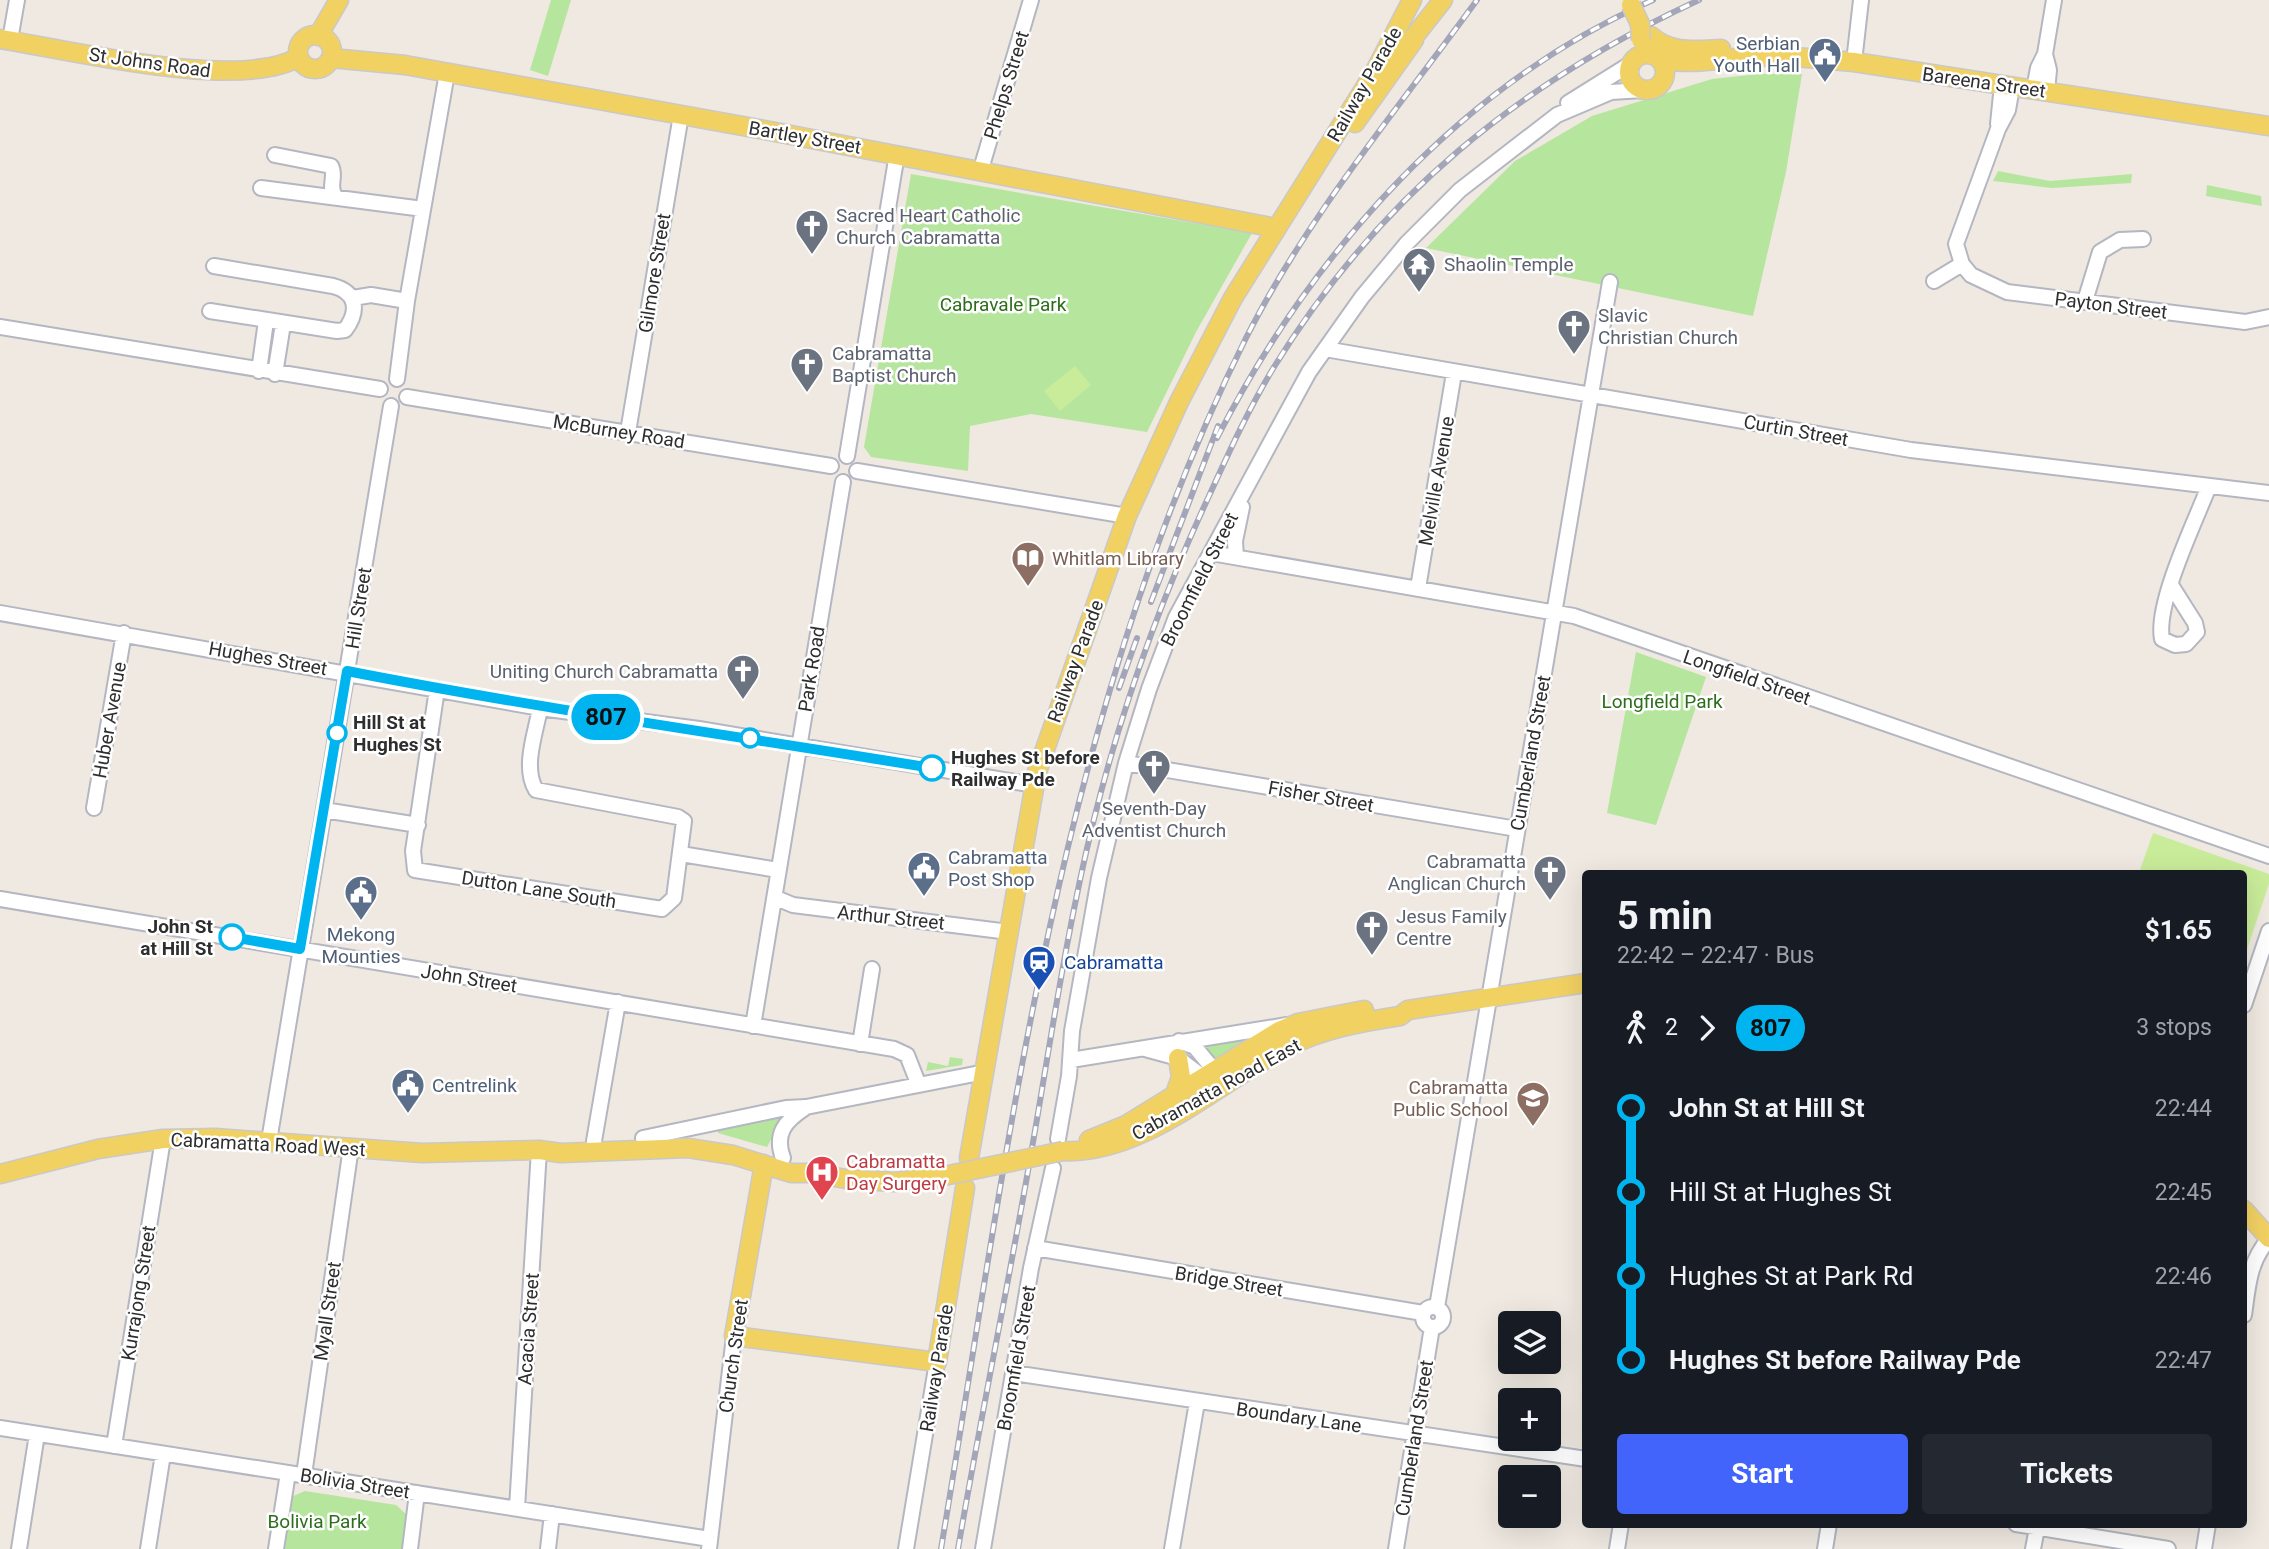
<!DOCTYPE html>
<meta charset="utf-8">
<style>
:root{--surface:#171b24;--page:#242831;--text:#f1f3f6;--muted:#9ea1a6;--accent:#4264fb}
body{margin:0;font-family:Roboto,sans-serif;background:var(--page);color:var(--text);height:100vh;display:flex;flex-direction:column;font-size:26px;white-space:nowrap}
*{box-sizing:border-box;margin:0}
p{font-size:23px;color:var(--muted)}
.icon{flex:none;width:38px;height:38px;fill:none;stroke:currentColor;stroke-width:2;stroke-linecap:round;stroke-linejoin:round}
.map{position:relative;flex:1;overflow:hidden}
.drawer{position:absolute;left:1582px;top:870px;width:665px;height:658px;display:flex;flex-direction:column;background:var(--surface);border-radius:7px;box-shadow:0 7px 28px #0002}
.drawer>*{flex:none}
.badge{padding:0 14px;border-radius:23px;font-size:24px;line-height:46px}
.tools{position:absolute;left:1498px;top:1311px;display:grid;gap:14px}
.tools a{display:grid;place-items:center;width:63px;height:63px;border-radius:7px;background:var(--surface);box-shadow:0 7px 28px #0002;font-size:35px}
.map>.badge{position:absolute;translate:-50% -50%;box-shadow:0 0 0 4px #fff}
.legs{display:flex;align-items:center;gap:10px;height:77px;padding:0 35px;font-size:23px}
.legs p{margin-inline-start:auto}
.head{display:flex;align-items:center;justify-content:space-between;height:119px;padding:0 35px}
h1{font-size:38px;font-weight:700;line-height:52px}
.action{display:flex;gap:14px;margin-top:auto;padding:14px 35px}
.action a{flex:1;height:80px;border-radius:7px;background:var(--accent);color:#fff;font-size:28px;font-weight:700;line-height:80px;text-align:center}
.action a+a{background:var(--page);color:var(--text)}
ul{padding:0 35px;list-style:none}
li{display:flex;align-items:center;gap:24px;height:84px;font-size:26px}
li i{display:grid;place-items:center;width:10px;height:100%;margin:0 9px;background:currentColor}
li i::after{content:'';width:18px;height:18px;margin:-9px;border:5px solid;border-radius:50%;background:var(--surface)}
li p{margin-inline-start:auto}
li:first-child i{background:linear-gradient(#0000 50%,currentColor 0)}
li:last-child i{background:linear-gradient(currentColor 50%,#0000 0)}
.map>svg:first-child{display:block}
.green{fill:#b6e59e}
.pitch{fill:#c9ec9a}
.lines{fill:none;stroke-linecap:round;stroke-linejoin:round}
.minor-casing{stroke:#b4b7c1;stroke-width:18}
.major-casing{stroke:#c9c9c9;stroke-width:21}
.minor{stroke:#fff;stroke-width:14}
.major{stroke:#f2d163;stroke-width:18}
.rail-casing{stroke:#a3a6b8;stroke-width:6}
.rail{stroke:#fff;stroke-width:3.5;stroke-dasharray:10;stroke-linecap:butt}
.major-bridge-casing{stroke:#c9c9c9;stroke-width:21;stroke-linecap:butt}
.major-bridge{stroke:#f2d163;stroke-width:18}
.line-1-casing{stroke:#fff;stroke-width:16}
.line-1{stroke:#00b5ef;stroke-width:10}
.stop-1-dot{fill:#fff;stroke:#00b5ef;stroke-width:3.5}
.labels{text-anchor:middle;stroke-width:5;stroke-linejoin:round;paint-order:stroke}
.service-label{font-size:19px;fill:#4e5e75;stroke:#fff;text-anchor:start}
.street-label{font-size:19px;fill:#2e2e2e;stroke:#fff}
.worship-label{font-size:19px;fill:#5b616d;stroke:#fff;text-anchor:start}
.park-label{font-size:19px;fill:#2c6e1b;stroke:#fff}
.education-label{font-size:19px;fill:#785e54;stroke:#fff;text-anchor:start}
.stop-label{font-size:19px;font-weight:bold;fill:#2e2e2e;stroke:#fff;text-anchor:start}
.transit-label{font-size:19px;fill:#164399;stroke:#fff;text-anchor:start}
.health-label{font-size:19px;fill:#be3a42;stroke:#fff;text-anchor:start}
</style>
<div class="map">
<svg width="2269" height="1549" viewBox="0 0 2269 1549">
<rect width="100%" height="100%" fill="#efe9e1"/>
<path class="green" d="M551 0H571L548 76 530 70Z
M1759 74H1802L1786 172 1753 316 1426 248 1515 161 1592 116 1712 79Z
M1998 171 2050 181 2132 174 2131 183 2052 188 1993 181Z
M911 174 1252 233 1196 332 1147 432 1031 414 970 426 968 471 871 457 864 447Z
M2207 185 2261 196 2262 206 2206 196Z
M1636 652 1706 677 1656 825 1607 813Z
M1267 1030 1214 1061 1200 1041Z
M950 1057 963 1059 962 1065 926 1071 928 1062 948 1066Z
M784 1115 767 1147 718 1133V1126Z
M305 1491 396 1505 408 1516 403 1549H283L291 1497Z"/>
<path class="pitch" d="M1075 366 1091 385 1060 411 1044 391Z
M2153 833 2269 874V884L2244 958V873H2139Z"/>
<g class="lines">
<defs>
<path id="minor" d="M10 40 17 0
M2045 54 2049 70 2047 91
M1854 62 1861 0
M2034 89 2038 68 2045 54 2054 0
M1568 103 1632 63
M1998 124 2002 85
M275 155 331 166C337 176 327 188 336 197
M981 169 1031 0
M261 188 423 209
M1962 264 1971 275 2007 292 2245 322 2269 317
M1934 281 1962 264 1956 244 1998 129 2008 110 2012 87
M353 298 371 295 407 301
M2085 301 2100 252 2120 240 2143 239
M210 311 337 331 345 330C360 310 356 292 333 286L214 266
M0 327 380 389
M1325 349 1911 450 2269 493
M259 371 266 321
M275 374 283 324
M397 379 407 301 447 73
M407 397 831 466
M628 432 681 115
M847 456 897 154
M857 471 1127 516
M1211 553 1574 616 2269 856
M1236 557 1235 541 1242 507
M2171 585 2195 623 2197 632 2186 644 2175 645 2162 639C2155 604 2195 522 2209 486
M1418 588 1454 373
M0 613 540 708 699 729 1034 785
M437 689 413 851 415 870 662 909 674 898 684 821 678 817 536 790C522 767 536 732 540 708
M1126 763 1517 829
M94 808 124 633
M324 810 418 825
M681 854 778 870
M776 898 793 905 1009 932
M0 899 894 1049 907 1055 918 1083
M2244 1005 2269 931
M753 1026 843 482
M1179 1041 1195 1047 1214 1070
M860 1044 872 969
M1145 1049 1178 1058 1203 1077
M1071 1060 1287 1025
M643 1138 786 1108 806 1107 985 1072
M1058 1139 1069 1076 1072 1031 1099 878 1126 763 1149 689 1176 617 1285 416 1309 372 1362 297 1407 243 1460 190 1557 115 1611 92 1643 90
M269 1141 391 406
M594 1141 618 1002
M783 1158C774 1134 785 1121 805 1108
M1035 1248 1423 1313
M1423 1317a10 10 0 1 1 20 0a10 10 0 1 1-20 0Z
M1437 1307 1610 282
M2244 1315C2248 1287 2249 1261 2269 1239
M1013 1373 1586 1459
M0 1428 710 1539
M114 1446 163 1139
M304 1475 351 1147
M517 1508 539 1150
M2016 1524 2168 1549
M19 1549 37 1434
M148 1549 163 1454
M276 1549 288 1473
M410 1549 417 1493
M548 1549 552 1514
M709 1549 734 1336
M906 1549 937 1362
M983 1549 1031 1268 1053 1168
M1172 1549 1197 1402
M1396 1549 1432 1327
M1617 1549 1621 1524
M1825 1549 1829 1524
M2033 1549 2037 1528
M2204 1549 2208 1524"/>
<path id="major" d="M298 52a17 17 0 1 1 34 0a17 17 0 1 1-34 0Z
M318 36 339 0
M1651 36C1671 54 1696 50 1721 49
M0 39C70 50 239 92 299 57
M1406 47 1443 0
M1629 72a18 18 0 1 1 36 0a18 18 0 1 1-36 0Z
M331 58 405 65 770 131 1276 228
M1659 59C1691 66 1719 58 1751 57 1785 55 1820 59 1854 62L2269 126
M1355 123 1414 40
M1175 1094 1181 1077 1178 1058
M1089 1140 1126 1125 1279 1031 1298 1023 1364 1010
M1063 1151C1143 1155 1219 1082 1287 1047 1322 1029 1361 1022 1400 1016L1408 1010 1586 983
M969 1158 1037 772 1127 516 1179 402 1233 298 1374 73 1412 0
M764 1164 734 1336 937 1362 965 1188
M0 1174 98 1149 163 1139 215 1138 422 1153 539 1150 561 1153 688 1148 733 1155 791 1173H812L846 1179 895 1182 944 1176
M2244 1210 2269 1238"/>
</defs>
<use href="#minor" class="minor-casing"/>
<use href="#major" class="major-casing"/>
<use href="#minor" class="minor"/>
<use href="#major" class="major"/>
<defs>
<path id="rail" d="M1217 438C1311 254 1460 85 1653 0
M1151 602 1218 426
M1119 688 1137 638
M941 1549C1010 1139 1058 715 1246 338 1307 217 1397 110 1477 0
M958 1549C981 1415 1009 1282 1032 1148 1051 1039 1067 928 1094 819 1122 707 1160 601 1209 496 1229 452 1249 408 1274 367 1379 197 1519 83 1699 0"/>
</defs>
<use href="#rail" class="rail-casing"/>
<use href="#rail" class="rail"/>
<defs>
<path id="major-bridge" d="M1631 5 1640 24 1641 40
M944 1176 1063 1151"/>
</defs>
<use href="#major-bridge" class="major-bridge-casing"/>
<use href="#major-bridge" class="major-bridge"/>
</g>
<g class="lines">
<defs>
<path id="line-1" d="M232 937 300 949 347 671C541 709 737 736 932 768"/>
</defs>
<use href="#line-1" class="line-1-casing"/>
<use href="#line-1" class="line-1"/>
</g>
<defs>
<symbol id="civic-pin" viewBox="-11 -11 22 30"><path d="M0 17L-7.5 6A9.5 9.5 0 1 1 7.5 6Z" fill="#5c6f8a" stroke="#fff"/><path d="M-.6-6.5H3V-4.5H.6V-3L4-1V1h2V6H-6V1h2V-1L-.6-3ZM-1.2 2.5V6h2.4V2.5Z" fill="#fff"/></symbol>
<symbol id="church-pin" viewBox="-11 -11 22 30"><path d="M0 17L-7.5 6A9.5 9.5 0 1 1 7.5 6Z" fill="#6b7280" stroke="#fff"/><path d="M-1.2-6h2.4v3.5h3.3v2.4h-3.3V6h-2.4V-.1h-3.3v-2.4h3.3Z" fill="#fff"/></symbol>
<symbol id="temple-pin" viewBox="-11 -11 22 30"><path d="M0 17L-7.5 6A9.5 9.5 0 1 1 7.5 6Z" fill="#6b7280" stroke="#fff"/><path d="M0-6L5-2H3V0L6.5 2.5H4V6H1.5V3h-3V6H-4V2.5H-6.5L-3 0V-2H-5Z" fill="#fff"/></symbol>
<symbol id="library-pin" viewBox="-11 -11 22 30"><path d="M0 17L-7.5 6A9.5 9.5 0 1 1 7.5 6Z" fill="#8d6e63" stroke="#fff"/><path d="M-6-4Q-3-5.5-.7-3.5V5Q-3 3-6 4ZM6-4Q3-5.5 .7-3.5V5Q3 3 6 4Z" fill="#fff"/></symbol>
<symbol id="station-pin" viewBox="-11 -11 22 30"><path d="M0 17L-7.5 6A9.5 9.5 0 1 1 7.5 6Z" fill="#1a4fb4" stroke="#fff"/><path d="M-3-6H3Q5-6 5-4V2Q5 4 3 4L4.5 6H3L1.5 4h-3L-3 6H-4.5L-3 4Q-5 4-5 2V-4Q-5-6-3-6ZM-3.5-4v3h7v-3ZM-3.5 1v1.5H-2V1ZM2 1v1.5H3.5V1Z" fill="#fff"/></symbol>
<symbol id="school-pin" viewBox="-11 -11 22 30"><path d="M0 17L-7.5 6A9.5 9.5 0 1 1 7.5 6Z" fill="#8d6e63" stroke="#fff"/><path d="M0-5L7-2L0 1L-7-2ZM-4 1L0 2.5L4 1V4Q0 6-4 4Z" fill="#fff"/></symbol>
<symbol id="hospital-pin" viewBox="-11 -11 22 30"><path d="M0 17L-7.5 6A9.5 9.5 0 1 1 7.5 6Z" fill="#e0444e" stroke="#fff"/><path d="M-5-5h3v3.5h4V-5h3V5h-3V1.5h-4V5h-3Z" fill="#fff"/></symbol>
</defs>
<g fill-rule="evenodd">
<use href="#civic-pin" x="1806" y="35" width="38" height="52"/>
<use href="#church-pin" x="793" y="207" width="38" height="52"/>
<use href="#temple-pin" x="1400" y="245" width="38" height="52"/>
<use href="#church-pin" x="1555" y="307" width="38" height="52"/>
<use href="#church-pin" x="788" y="345" width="38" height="52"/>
<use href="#library-pin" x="1009" y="539" width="38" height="52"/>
<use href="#church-pin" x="724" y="652" width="38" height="52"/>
<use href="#church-pin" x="1135" y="747" width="38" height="52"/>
<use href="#civic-pin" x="905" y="849" width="38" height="52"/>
<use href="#church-pin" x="1531" y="853" width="38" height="52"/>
<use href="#civic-pin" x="342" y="873" width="38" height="52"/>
<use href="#church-pin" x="1353" y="908" width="38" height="52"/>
<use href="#station-pin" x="1020" y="943" width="38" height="52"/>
<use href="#civic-pin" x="389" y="1066" width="38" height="52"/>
<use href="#school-pin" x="1514" y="1079" width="38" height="52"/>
<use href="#hospital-pin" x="803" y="1153" width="38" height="52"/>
</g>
<g class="stop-1-dot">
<circle cx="337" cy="733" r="9"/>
<circle cx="750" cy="738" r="9"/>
<circle cx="932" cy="768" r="12"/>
<circle cx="232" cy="937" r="12"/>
</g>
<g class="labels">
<g class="service-label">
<text x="1800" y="50" text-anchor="end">Serbian<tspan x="1800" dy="22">Youth Hall</tspan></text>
<text x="948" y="864">Cabramatta<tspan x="948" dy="22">Post Shop</tspan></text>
<text x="361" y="941" text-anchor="middle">Mekong<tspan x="361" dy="22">Mounties</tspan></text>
<text x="432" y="1092">Centrelink</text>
</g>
<g class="street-label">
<text transform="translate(150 62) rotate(8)" y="7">St Johns Road</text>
<text transform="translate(1984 82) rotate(8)" y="7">Bareena Street</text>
<text transform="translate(1364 84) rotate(-60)" y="7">Railway Parade</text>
<text transform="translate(1006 85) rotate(-73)" y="7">Phelps Street</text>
<text transform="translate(805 137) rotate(10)" y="7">Bartley Street</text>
<text transform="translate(654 273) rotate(-81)" y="7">Gilmore Street</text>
<text transform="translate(2111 305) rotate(7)" y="7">Payton Street</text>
<text transform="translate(1796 430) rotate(10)" y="7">Curtin Street</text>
<text transform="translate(619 431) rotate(9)" y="7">McBurney Road</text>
<text transform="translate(1436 481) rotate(-80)" y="7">Melville Avenue</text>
<text transform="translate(1199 579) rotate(-63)" y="7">Broomfield Street</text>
<text transform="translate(358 608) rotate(-81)" y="7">Hill Street</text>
<text transform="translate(268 658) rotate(10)" y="7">Hughes Street</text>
<text transform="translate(1075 661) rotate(-70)" y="7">Railway Parade</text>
<text transform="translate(811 669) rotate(-81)" y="7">Park Road</text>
<text transform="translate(1747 677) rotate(19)" y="7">Longfield Street</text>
<text transform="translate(109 720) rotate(-80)" y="7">Huber Avenue</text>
<text transform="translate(1530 753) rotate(-80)" y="7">Cumberland Street</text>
<text transform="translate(1321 796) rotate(10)" y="7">Fisher Street</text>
<text transform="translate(539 889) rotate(9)" y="7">Dutton Lane South</text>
<text transform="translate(891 917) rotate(6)" y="7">Arthur Street</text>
<text transform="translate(469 978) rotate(9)" y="7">John Street</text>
<text transform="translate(1216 1089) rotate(-29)" y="7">Cabramatta Road East</text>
<text transform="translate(268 1144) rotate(3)" y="7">Cabramatta Road West</text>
<text transform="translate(1229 1281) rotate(9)" y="7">Bridge Street</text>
<text transform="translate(138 1293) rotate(-81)" y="7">Kurrajong Street</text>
<text transform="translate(327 1311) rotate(-82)" y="7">Myall Street</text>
<text transform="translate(528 1329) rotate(-86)" y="7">Acacia Street</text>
<text transform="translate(733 1356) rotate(-82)" y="7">Church Street</text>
<text transform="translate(1016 1358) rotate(-80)" y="7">Broomfield Street</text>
<text transform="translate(936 1368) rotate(-81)" y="7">Railway Parade</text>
<text transform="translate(1299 1417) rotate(8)" y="7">Boundary Lane</text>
<text transform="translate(1414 1438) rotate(-81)" y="7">Cumberland Street</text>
<text transform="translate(355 1483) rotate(9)" y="7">Bolivia Street</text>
</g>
<g class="worship-label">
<text x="836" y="222">Sacred Heart Catholic<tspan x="836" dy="22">Church Cabramatta</tspan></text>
<text x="1444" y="271">Shaolin Temple</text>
<text x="1598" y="322">Slavic<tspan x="1598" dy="22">Christian Church</tspan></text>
<text x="832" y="360">Cabramatta<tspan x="832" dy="22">Baptist Church</tspan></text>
<text x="718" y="678" text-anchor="end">Uniting Church Cabramatta</text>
<text x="1154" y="815" text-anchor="middle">Seventh-Day<tspan x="1154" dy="22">Adventist Church</tspan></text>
<text x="1526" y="868" text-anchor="end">Cabramatta<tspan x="1526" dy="22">Anglican Church</tspan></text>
<text x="1396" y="923">Jesus Family<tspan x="1396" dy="22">Centre</tspan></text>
</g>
<g class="park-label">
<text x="1003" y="311">Cabravale Park</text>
<text x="1662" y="708">Longfield Park</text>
<text x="317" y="1528">Bolivia Park</text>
</g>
<g class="education-label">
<text x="1052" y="565">Whitlam Library</text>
<text x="1508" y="1094" text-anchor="end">Cabramatta<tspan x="1508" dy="22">Public School</tspan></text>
</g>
<g class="stop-label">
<text x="353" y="729">Hill St at<tspan x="353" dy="22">Hughes St</tspan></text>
<text x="951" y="764">Hughes St before<tspan x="951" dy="22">Railway Pde</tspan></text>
<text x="213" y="933" text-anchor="end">John St<tspan x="213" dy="22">at Hill St</tspan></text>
</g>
<g class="transit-label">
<text x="1064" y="969">Cabramatta</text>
</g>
<g class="health-label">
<text x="846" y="1168">Cabramatta<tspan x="846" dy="22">Day Surgery</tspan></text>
</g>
</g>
</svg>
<div class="tools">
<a><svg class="icon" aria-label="layers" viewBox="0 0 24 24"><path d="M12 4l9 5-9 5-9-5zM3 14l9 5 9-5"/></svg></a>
<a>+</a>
<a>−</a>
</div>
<b class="badge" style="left:606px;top:717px;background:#00b5ef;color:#111">807</b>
<section class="drawer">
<div class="head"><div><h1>5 min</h1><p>22:42 – 22:47 · Bus</p></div><b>$1.65</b></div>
<div class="legs"><svg class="icon" aria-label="walk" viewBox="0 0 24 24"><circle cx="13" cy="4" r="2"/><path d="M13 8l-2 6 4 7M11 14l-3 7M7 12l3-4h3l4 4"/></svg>2<svg class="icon" aria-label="forward" viewBox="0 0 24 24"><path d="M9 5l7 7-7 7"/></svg><b class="badge" style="background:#00b5ef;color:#111">807</b><p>3 stops</p></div>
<ul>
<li><i style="color:#00b5ef"></i><b>John St at Hill St</b><p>22:44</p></li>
<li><i style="color:#00b5ef"></i><span>Hill St at Hughes St</span><p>22:45</p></li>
<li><i style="color:#00b5ef"></i><span>Hughes St at Park Rd</span><p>22:46</p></li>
<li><i style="color:#00b5ef"></i><b>Hughes St before Railway Pde</b><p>22:47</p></li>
</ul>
<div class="action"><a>Start</a><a>Tickets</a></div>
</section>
</div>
